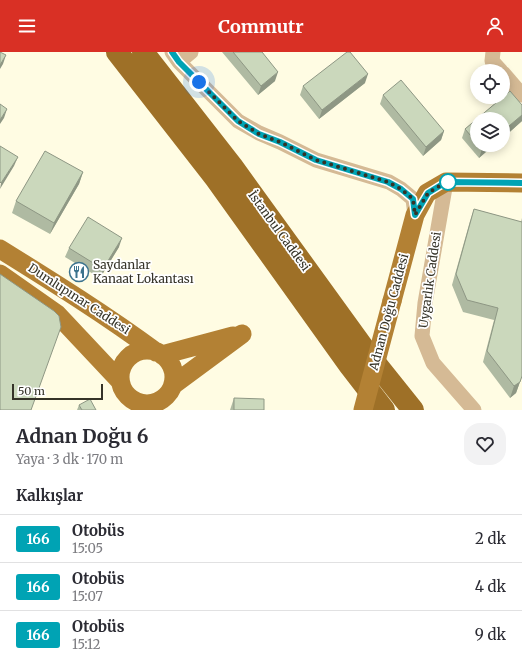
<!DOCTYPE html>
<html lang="tr">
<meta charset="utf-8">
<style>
:root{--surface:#fff;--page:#f2f2f3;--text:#2b2b33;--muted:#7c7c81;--line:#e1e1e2;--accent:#d93025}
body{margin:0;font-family:Merriweather,serif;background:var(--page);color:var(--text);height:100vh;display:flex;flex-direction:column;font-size:15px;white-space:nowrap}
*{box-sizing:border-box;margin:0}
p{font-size:13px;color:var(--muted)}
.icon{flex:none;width:22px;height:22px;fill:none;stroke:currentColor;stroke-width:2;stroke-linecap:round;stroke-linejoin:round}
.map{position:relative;height:358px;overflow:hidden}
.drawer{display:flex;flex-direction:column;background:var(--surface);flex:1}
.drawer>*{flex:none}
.badge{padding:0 8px;border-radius:3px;font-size:14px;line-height:26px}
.tools{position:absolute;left:470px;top:12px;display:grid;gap:8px}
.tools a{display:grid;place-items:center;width:40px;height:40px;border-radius:50%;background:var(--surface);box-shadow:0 2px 10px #0003;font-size:20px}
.scale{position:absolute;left:12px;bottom:10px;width:91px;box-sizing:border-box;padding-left:4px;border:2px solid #353328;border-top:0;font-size:11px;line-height:14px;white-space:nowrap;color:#353328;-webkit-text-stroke:3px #fff;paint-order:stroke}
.you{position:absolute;width:20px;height:20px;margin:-10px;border:3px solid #fff;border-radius:50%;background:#1a73e8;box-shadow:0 0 0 6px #1a73e833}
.map>.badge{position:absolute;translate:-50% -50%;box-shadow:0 0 0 2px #fff}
h2{padding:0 16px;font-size:15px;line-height:36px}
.round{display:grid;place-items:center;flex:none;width:42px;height:42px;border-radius:16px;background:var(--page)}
.summary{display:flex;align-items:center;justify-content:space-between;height:68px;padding:0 16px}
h1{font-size:19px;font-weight:700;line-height:30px}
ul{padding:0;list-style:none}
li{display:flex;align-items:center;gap:12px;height:48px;padding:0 16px;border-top:1px solid var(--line)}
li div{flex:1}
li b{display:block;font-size:15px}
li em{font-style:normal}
li .badge{min-width:44px;font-weight:700;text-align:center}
header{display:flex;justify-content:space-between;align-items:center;height:52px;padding:0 16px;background:var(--accent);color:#fff;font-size:18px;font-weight:700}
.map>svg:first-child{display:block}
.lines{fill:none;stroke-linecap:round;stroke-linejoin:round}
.minor{stroke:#d5ba95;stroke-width:15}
.major{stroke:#b38134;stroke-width:19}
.highway{stroke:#9e7027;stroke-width:22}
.major-bridge{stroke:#b38134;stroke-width:19}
.wall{fill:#afbaa2}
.shaded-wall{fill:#8e9784}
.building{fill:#cbd8bc;stroke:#8e9784}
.line-casing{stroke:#fff;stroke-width:9}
.line{stroke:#00a3b4;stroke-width:6}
.walk{stroke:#353328;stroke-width:4;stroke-dasharray:0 7.2}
.stop-dot{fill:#fff;stroke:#00a3b4;stroke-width:2}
.labels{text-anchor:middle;stroke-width:3.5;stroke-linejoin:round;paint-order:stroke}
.street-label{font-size:12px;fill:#353328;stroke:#fff}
.poi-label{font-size:12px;fill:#353328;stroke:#fff;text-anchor:start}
</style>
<header><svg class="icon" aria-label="menu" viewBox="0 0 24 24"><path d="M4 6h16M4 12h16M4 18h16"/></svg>Commutr<svg class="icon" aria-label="person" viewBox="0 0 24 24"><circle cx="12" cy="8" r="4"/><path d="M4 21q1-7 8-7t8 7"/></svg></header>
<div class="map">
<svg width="522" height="358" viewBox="0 0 522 358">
<rect width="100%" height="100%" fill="#fffce3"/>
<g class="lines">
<path class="minor" d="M172 0 179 10 238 69 259 81 280 90 316 108 389 130 401 137 413 147 415 163
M493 0 492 9 501 19
M179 10 191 0
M503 21 522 43
M446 130 425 251 422 284 433 311 474 358"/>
<path class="major" d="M0 197C53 230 106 263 156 300
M0 222 57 262 119 328
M392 249 415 163 427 141 446 130 522 131
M120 325a27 27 0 1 1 54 0a27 27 0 1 1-54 0Z
M162 303 233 284
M173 333 242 282"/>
<path class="highway" d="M117 0 216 127 350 314 384 358
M143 0 232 114 365 298 413 358"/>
<path class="major-bridge" d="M363 358 392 249"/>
</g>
<path class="wall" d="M222 0H262L275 29 258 43Z
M365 31 319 67 300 43 303 34Z
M510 39 522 53V69L503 86V67H477V93H494L479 106 462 86 465 77Z
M383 43 444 79 441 88 423 104 380 52Z
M83 120 79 132 50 182 12 161 16 149Z
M474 157 521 170 522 166V324L516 341 510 346 483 310 494 268 463 260 452 233 470 169Z
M119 195 100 226 65 205 69 196Z
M234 346 264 358H230Z
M79 353 96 358H77Z"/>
<path class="shaded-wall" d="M6 3 3 12 0 17V13Z
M278 20 275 29 258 43 261 34Z
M368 22 365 31 319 67 322 58Z
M7 57 4 66 0 72V68Z
M522 63V69L503 86V79Z
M444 79 441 88 423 104 426 95Z
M487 93H494L479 106 482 97Z
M18 105 14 114 0 137 1 131Z
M83 120 79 132 50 182 54 171Z
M122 186 119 195 100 226 103 217Z
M520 330 516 341 510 346 514 334Z"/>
<path class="building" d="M0 0 6 3 0 13Z
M233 0H262L278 20 261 34Z
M347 0H350L368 22 322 58 303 34Z
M401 28 444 79 426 95 383 43Z
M510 39 522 53V63L503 79V67H477V91L465 77Z
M0 52 7 57 0 68Z
M479 93H487L482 97Z
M0 94 18 105 1 131 0 130Z
M45 99 83 120 54 171 16 149Z
M474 157 522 170V324L520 330 514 334 487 299 498 256 467 248 456 222Z
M88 165 122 186 103 217 69 196Z
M0 222 54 259 59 264 61 275 31 358H0Z
M234 346 264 347V358H234Z
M90 347 96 358H82L79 353Z"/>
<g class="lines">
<defs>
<path id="line" d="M172 0 179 10 238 69 259 82 280 90 316 108 388 130 401 137 413 147 415 163 428 141 446 130 522 131"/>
</defs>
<use href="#line" class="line-casing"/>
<use href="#line" class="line"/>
<path class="walk" d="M199 30 238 69 259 82 280 90 316 108 388 130 401 137 413 147 415 163 428 141 446 130H448"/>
</g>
<defs>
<symbol id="restaurant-ring" viewBox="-11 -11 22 22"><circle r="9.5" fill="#fff" stroke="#3c738e" stroke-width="1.5"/><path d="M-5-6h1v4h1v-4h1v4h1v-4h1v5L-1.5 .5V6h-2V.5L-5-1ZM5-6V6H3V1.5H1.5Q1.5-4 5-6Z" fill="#3c738e"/></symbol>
</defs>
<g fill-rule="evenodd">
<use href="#restaurant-ring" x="68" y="209" width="22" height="22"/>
</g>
<circle class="stop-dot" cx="448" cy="130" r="8"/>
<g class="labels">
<g class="street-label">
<text transform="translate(279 179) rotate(54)" y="4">İstanbul Caddesi</text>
<text transform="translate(430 228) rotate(-82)" y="4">Uygarlık Caddesi</text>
<text transform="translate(79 247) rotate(33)" y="4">Dumlupınar Caddesi</text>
<text transform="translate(389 260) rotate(-75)" y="4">Adnan Doğu Caddesi</text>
</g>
<g class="poi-label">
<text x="93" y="217">Saydanlar<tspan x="93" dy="14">Kanaat Lokantası</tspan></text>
</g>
</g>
</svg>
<div class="tools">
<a><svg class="icon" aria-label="locate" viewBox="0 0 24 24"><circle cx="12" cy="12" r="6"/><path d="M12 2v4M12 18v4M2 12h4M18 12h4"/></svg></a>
<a><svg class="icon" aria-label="layers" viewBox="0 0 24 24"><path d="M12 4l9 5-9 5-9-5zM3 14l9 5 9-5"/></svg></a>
</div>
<div class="scale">50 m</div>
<div class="you" style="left:199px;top:30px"></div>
</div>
<section class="drawer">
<div class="summary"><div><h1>Adnan Doğu 6</h1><p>Yaya · 3 dk · 170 m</p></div><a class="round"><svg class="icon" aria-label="heart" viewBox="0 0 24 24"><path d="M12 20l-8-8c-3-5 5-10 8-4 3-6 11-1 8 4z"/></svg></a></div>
<h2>Kalkışlar</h2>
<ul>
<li><span class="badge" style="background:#00a3b4;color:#fff">166</span><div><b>Otobüs</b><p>15:05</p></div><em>2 dk</em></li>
<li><span class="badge" style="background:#00a3b4;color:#fff">166</span><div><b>Otobüs</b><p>15:07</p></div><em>4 dk</em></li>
<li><span class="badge" style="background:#00a3b4;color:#fff">166</span><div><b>Otobüs</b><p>15:12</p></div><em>9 dk</em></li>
</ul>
</section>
